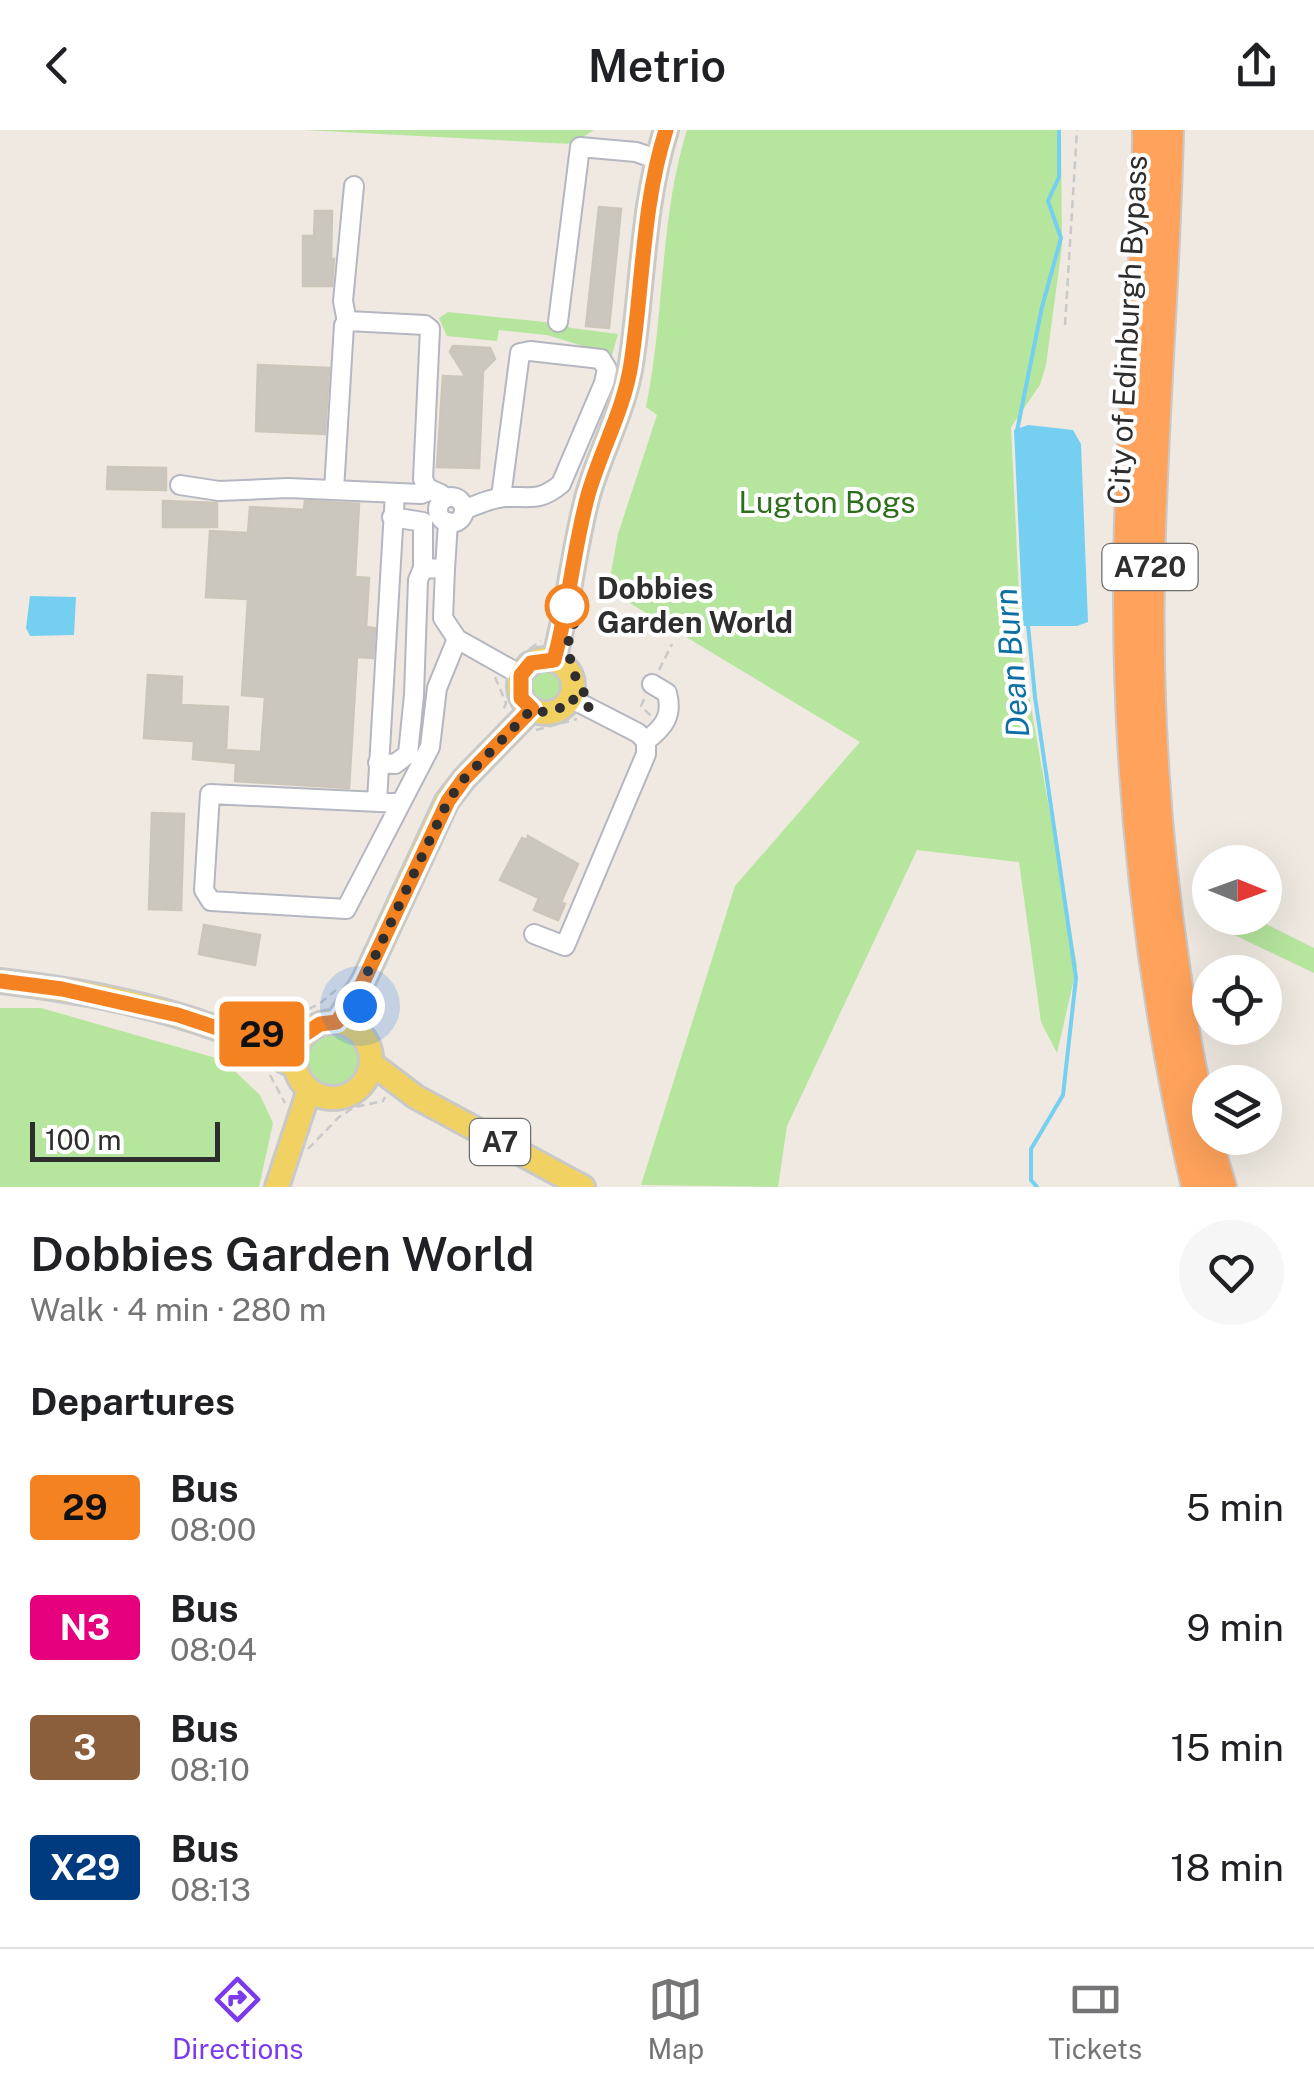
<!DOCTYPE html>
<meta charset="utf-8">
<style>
:root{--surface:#fff;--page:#f6f6f6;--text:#202124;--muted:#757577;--line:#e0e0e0;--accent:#7c3aed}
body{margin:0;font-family:"Public Sans",sans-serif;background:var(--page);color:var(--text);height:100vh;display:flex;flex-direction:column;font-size:38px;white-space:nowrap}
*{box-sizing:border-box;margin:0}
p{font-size:32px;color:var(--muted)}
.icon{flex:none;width:55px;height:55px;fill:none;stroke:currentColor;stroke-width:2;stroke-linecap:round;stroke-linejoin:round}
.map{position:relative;height:1057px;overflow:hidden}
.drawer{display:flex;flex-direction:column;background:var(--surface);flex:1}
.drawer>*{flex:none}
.badge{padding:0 20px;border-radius:8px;font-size:35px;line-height:65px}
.needle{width:65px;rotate:91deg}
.controls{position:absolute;left:1192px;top:715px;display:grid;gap:20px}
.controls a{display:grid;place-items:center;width:90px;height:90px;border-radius:50%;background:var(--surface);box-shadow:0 10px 40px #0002;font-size:50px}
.scale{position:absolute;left:30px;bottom:25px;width:190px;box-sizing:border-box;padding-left:10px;border:5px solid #2e2e2e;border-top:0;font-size:28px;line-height:35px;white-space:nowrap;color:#2e2e2e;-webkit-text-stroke:8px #fff;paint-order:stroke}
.you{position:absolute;width:50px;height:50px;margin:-25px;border:8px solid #fff;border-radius:50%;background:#1a73e8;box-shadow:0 0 0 15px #1a73e833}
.map>.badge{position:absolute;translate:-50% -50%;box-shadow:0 0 0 5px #fff}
h2{padding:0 30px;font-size:38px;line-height:90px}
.round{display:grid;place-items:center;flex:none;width:105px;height:105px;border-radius:52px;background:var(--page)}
.overview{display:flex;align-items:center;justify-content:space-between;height:170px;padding:0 30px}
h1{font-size:48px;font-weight:600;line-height:75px}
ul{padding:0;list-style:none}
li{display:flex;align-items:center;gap:30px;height:120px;padding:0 30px}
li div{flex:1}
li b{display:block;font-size:38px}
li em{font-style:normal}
li .badge{min-width:110px;font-weight:700;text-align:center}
header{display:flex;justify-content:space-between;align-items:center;height:130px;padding:0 30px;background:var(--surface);font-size:45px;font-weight:600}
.dock{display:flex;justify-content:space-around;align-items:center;height:140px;border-top:2px solid var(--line);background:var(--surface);font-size:28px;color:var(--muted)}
.dock a{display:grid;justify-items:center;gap:5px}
.dock .selected{color:var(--accent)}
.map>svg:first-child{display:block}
.green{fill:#b6e59e}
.water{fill:#75cff0}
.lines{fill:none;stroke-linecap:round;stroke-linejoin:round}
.stream{stroke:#75cff0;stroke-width:4}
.building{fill:#cbc7bf;stroke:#cbc5ba;stroke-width:2.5}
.minor-casing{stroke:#b4b7c1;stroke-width:22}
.major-casing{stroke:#c9c9c9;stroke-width:28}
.highway-casing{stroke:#c9c9c9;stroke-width:32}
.path{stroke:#c9c9c9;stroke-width:2.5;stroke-dasharray:8 5;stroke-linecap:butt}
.minor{stroke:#fff;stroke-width:18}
.major{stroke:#f2d163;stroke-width:22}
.highway{stroke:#ffa35c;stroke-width:28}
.line-casing{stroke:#fff;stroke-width:22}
.line{stroke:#f58220;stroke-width:15}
.walk{stroke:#2e2e2e;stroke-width:10;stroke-dasharray:0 18}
.stop-dot{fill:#fff;stroke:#f58220;stroke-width:5}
.labels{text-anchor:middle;stroke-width:8;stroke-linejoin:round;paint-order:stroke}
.shield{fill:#fff;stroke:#6d6d6d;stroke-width:2.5}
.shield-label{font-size:28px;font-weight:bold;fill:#2e2e2e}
.street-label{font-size:30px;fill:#2e2e2e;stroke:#fff}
.park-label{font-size:30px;fill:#2c6e1b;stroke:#fff}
.stop-label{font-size:30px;font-weight:bold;fill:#2e2e2e;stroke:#fff;text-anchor:start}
.water-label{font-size:32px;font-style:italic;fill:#0d6fa3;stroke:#fff}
</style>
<header><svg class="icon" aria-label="back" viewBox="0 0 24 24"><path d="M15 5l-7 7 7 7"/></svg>Metrio<svg class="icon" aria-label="share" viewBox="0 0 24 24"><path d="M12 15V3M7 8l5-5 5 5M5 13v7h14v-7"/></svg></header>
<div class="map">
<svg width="1314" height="1057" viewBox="0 0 1314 1057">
<rect width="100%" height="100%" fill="#efe9e1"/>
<path class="green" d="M304 0H594L572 14Z
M687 0H1061L1062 116 1046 235 1040 255 1011 297 1022 526 1077 836 1057 923 1041 892 1019 732 917 720 787 996 778 1057 641 1055 735 756 860 612 608 460 618 404 657 285 646 277C665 185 659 90 687 0Z
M448 182 564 194 571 198 618 204 612 225 547 205 499 200 497 211 447 206 439 188Z
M526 556a19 19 0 1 1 38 0a19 19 0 1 1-38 0Z
M1215 788H1254L1314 818V843L1222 799Z
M0 878H41L223 930 260 965 273 993 259 1057H0Z
M305 929a27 27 0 1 1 54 0a27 27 0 1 1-54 0Z"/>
<path class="water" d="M1028 295 1073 300 1081 314 1088 492 1077 496H1023L1014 300Z
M30 466 76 467 74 505 30 506 26 498Z"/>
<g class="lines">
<path class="stream" d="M1017 301 1042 177 1061 108 1048 71 1059 47V0
M1028 495 1035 567 1076 848 1063 965 1031 1019V1050L1037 1057"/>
</g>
<path class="building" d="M599 77 621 79 609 198 586 196Z
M315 81H332L331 129H334L332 156H303V106H314Z
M453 216 490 218 495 229 483 241 479 338 437 337 443 246 466 247 450 222Z
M258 235 329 238 325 304 256 301Z
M108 337 166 338V360L107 359Z
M163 371 217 373V397H163Z
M305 371 359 374 355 447 369 448 366 497 375 498 373 528 357 527 349 658 235 651 236 633 193 629 194 611 144 608 148 545 182 547 181 575 228 577 226 620 261 622 265 567 242 565 248 469 206 467 210 401 248 403 250 377 304 380Z
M152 683 184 684 181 780 149 779Z
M528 706 578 734 561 772 565 774 558 790 534 780 539 768 500 750 522 708 527 710Z
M204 795 260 805 255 835 199 824Z"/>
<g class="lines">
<defs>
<path id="minor" d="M347 192 343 171 354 56
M558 192 580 17 636 22 656 29
M180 355 219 361 288 358 421 364 432 360 441 364 443 370
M334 360 344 195 348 191 425 195 430 199 423 349 429 361
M438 380a13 13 0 1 1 26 0a13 13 0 1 1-26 0Z
M464 380C476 375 491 368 505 367 531 366 539 372 561 354L604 253 607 239 601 229 530 221 520 223 501 367
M392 387 423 392V438
M445 439 448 392
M646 611C664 597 673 586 667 563L652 554
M378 633 395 634 408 624 414 565 418 450 423 438 445 439 443 488 457 509 521 545
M377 671 395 363
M400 673 210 664 204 760 211 771 346 779 430 617 437 558 457 509
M534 804 565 816 646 624V611L638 603 570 568"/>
<path id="major" d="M519 556a27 27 0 1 1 54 0a27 27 0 1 1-54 0Z
M554 530C569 476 573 420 588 365 600 322 624 280 631 234 643 156 642 76 666 0
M0 851C74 860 149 873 219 899 245 909 270 924 296 937
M295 930a38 38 0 1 1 76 0a38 38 0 1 1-76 0Z
M337 892 363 852 447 671 464 649 532 579
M236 902 305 904
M371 933 416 967 583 1057
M277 1057 309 960"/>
<path id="highway" d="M1147 0C1147 152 1128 303 1128 455 1127 659 1150 858 1196 1057
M1169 0C1166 134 1155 268 1151 402 1146 549 1154 697 1176 842 1186 915 1199 987 1222 1057"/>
</defs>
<use href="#minor" class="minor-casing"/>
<use href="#major" class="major-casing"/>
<use href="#highway" class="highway-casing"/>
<path class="path" d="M1065 195 1077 0
M519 526 541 511
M572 532 578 553
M659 540 672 514
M495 547 506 573 503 581
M644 569 641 576 651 586
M536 600 577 589
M371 872V895L381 917
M297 885 319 874 336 860
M270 945 285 973
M308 1019 339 987 355 977 383 971 385 967"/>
<use href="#minor" class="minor"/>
<use href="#major" class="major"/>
<use href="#highway" class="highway"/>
</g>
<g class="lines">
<defs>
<path id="line" d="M0 851 62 859 178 885 223 900 281 906 305 904 320 894 337 892 363 852 448 671 464 649 532 579 521 568V545L531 533 554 530C569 476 573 420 588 365 600 322 624 280 631 234 643 156 642 76 666 0"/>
</defs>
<use href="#line" class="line-casing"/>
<use href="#line" class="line"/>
<path class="walk" d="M360 876 363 852 448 671 464 649 532 579C548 585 560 582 570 568L588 578 591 571C577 558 566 527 569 507 571 499 576 490 579 482L567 476"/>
</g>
<circle class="stop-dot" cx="567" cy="476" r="20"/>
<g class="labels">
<g class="shield">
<rect x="1102.5" y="414" width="95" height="46" rx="8"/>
<rect x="470" y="989" width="60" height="46" rx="8"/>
</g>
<g class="shield-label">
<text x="1150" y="447">A720</text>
<text x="500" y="1022">A7</text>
</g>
<g class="street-label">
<text transform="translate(1128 200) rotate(-87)" y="10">City of Edinburgh Bypass</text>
</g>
<g class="park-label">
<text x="827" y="383">Lugton Bogs</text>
</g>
<g class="stop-label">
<text x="597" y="469">Dobbies<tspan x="597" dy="34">Garden World</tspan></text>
</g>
<g class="water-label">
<text transform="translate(1012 533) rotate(-95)" y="11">Dean Burn</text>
</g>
</g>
</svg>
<div class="controls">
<a><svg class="needle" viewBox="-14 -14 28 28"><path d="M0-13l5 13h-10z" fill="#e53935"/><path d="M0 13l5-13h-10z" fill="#757577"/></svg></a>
<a><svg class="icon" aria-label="locate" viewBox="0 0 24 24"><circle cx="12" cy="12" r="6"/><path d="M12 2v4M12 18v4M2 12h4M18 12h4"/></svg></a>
<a><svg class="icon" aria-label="layers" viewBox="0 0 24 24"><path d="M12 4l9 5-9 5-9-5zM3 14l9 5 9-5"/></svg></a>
</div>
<div class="scale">100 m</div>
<div class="you" style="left:360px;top:876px"></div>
<b class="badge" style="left:262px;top:904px;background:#f58220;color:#111">29</b>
</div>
<section class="drawer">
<div class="overview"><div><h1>Dobbies Garden World</h1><p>Walk · 4 min · 280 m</p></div><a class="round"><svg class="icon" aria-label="heart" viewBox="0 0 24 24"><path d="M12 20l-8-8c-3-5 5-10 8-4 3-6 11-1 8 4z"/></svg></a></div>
<h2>Departures</h2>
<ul>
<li><span class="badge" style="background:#f58220;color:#111">29</span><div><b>Bus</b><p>08:00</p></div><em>5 min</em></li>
<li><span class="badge" style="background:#e6007e;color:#fff">N3</span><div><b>Bus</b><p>08:04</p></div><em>9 min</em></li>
<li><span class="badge" style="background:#8b5e3c;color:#fff">3</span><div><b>Bus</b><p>08:10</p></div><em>15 min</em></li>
<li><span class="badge" style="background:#003b80;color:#fff">X29</span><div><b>Bus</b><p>08:13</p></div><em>18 min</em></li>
</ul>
</section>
<nav class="dock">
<a class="selected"><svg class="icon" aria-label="directions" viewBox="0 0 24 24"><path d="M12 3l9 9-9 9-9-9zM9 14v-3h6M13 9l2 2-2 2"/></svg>Directions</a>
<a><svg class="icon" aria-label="map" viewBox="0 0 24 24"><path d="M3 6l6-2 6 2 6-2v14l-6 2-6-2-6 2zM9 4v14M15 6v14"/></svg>Map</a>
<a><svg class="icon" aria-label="tickets" viewBox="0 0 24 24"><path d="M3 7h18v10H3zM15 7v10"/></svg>Tickets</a>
</nav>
